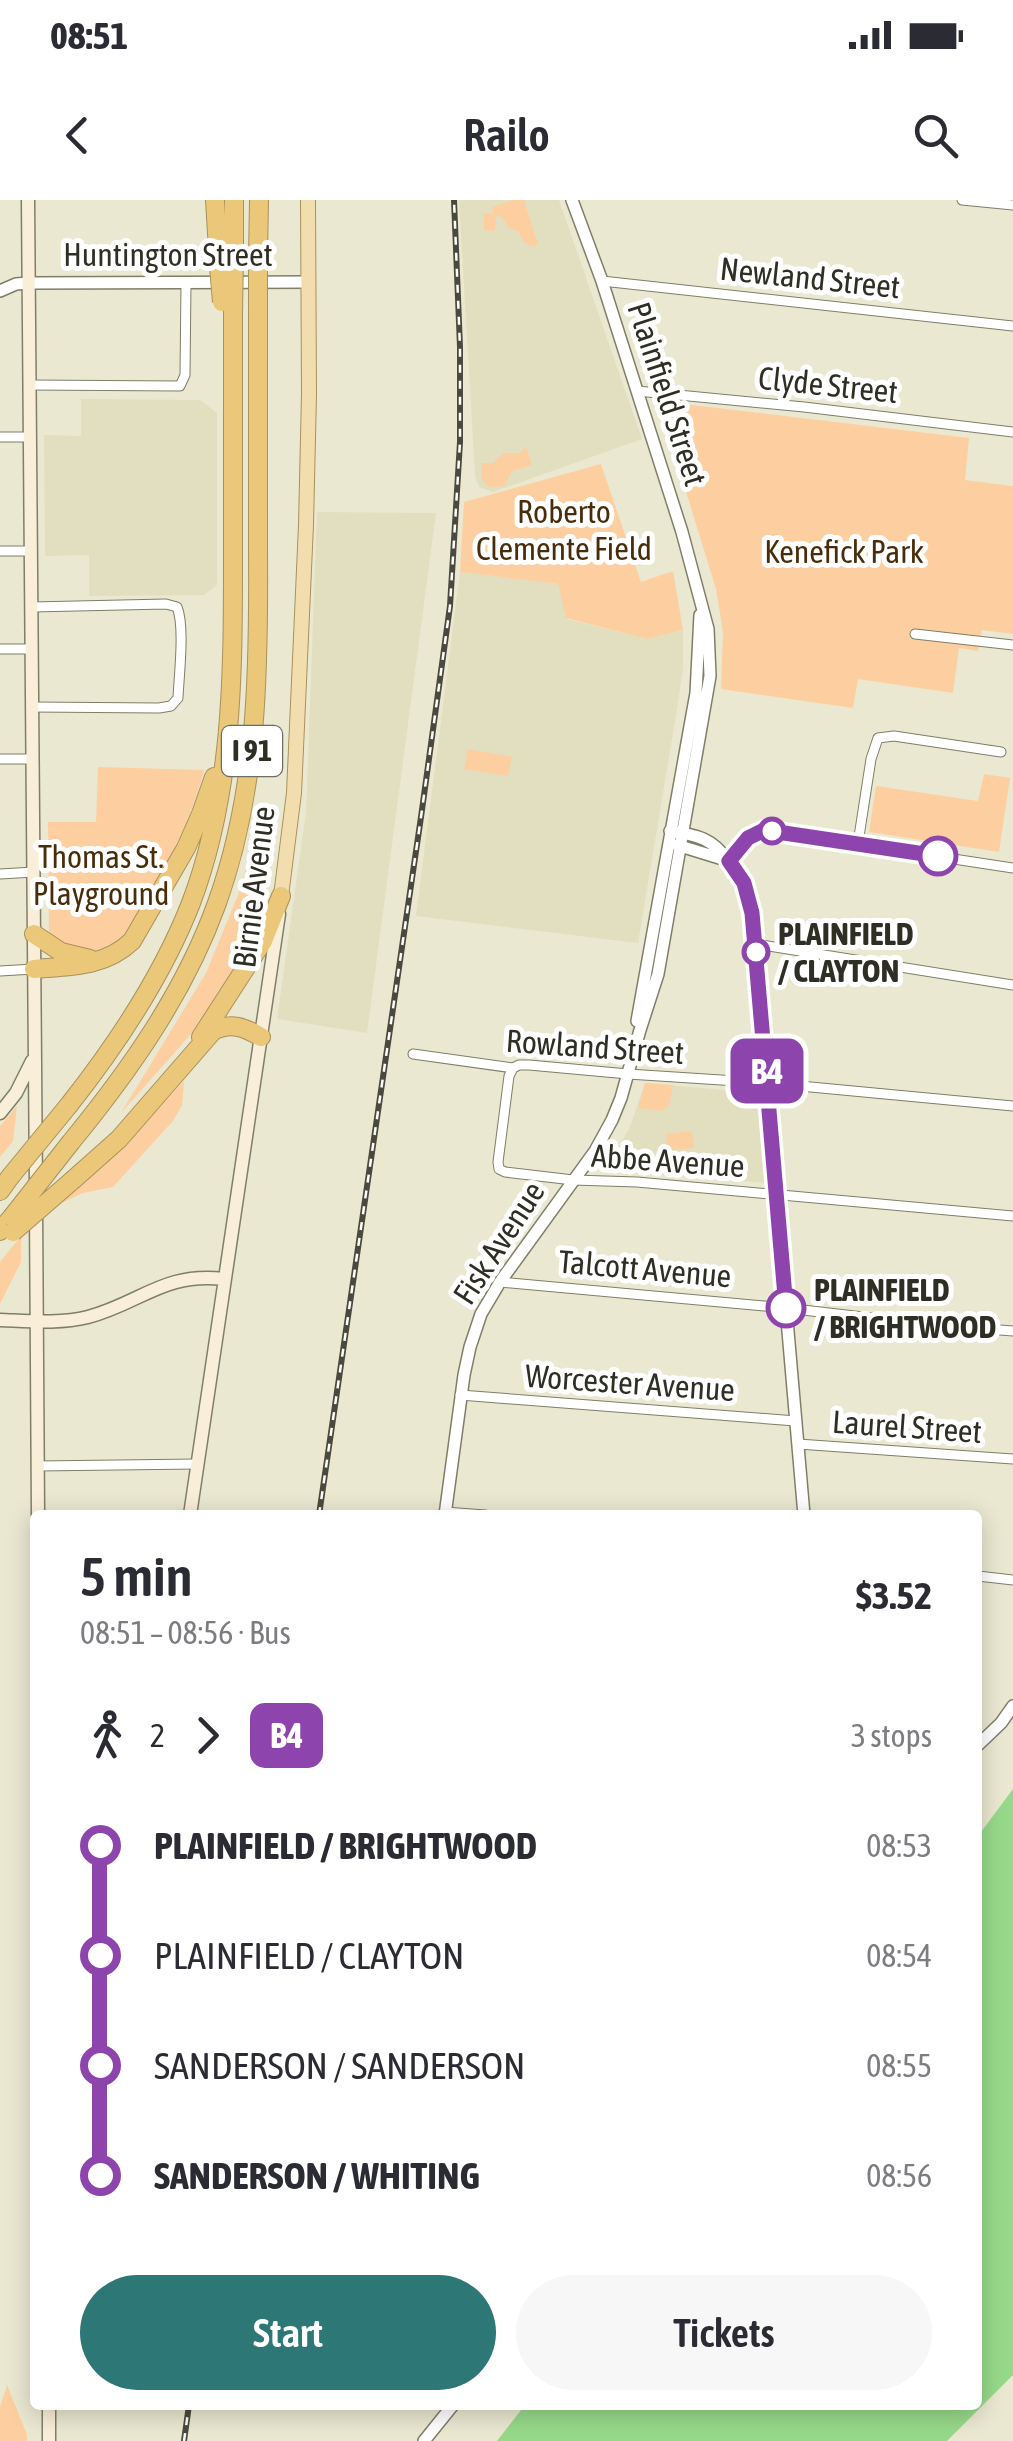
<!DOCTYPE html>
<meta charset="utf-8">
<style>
:root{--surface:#fff;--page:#f7f7f7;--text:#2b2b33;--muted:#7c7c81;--accent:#2d7777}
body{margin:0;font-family:"Asap Condensed",sans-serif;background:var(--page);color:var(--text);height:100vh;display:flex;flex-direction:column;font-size:38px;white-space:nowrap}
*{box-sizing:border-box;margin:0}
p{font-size:32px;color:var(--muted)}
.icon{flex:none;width:55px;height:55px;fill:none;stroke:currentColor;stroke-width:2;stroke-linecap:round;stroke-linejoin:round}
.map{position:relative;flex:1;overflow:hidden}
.details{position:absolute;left:30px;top:1310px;width:952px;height:900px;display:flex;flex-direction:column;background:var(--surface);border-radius:10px;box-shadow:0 5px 25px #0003}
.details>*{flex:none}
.badge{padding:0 20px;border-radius:15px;font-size:35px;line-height:65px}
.map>.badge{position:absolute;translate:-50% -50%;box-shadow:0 0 0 5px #fff}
.legs{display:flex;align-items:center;gap:15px;height:110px;padding:0 50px;font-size:32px}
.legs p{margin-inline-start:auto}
.overview{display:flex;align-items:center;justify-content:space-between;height:170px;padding:0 50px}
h1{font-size:55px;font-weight:600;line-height:75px}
.action{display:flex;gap:20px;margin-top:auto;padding:20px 50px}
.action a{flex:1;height:115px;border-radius:60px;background:var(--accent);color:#fff;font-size:40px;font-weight:600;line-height:115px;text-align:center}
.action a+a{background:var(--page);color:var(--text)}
ul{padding:0 50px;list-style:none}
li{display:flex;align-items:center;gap:35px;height:110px;font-size:38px}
li i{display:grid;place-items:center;width:15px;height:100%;margin:0 12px;background:currentColor}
li i::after{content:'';width:25px;height:25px;margin:-12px;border:8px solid;border-radius:50%;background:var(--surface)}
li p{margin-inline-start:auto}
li:first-child i{background:linear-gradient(#0000 50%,currentColor 0)}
li:last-child i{background:linear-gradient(currentColor 50%,#0000 0)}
.status{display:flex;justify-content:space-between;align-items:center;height:70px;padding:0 50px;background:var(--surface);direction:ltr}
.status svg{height:28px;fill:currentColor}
header{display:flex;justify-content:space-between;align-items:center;height:130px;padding:0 50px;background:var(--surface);font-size:45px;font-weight:600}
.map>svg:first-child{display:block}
.built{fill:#e1dfc0}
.green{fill:#fdcfa0}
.water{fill:#97d98a}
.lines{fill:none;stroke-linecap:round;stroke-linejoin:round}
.minor-casing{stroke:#7f7e69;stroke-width:11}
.tertiary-casing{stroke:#7f7e69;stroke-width:14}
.secondary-casing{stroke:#7f7e69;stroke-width:15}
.primary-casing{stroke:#a8915c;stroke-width:16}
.motorway-casing{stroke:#a8915c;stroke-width:20}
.minor{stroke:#fff;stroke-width:9}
.tertiary{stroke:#fff;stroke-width:11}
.secondary{stroke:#f9eed7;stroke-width:12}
.primary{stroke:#f2ddaf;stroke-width:14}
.motorway{stroke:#eac779;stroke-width:18}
.rail-casing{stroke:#4a493e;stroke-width:6}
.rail{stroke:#fff;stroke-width:2.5;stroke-dasharray:8;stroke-linecap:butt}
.motorway-bridge-casing{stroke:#a8915c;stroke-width:20;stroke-linecap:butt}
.motorway-bridge{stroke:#eac779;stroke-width:18}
.line-1-casing{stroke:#fff;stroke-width:22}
.line-1{stroke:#8e44ad;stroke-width:15}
.stop-1-dot{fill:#fff;stroke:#8e44ad;stroke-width:5}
.labels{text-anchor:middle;stroke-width:10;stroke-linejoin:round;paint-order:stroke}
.shield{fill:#fff;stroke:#6d6d66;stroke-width:2.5}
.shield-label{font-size:30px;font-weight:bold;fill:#2e2e25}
.street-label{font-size:32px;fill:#2e2e25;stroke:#fff}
.park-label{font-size:32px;fill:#492d0a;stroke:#fff}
.stop-label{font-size:32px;font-weight:bold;fill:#2e2e25;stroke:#fff;text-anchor:start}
</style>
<div class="status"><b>08:51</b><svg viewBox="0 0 49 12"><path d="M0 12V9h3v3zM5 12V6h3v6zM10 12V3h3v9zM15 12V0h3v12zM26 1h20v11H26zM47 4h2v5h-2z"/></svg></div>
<header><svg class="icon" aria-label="back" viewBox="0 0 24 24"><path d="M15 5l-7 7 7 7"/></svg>Railo<svg class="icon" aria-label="search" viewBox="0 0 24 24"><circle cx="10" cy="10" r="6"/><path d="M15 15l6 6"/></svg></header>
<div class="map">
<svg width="1013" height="2241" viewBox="0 0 1013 2241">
<rect width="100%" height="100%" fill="#eae8d1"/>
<path class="built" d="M459 0H559L642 239 493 292 479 287 475 275Z
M81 199 200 200 217 213V385L204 395 89 396V355L45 356 44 235 81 236Z
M317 312 436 313 367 833 277 819 306 613Z
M460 372 558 384 567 419 647 439 683 430V468L677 509 638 743 416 716Z
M645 883 759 893 766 983 605 971 630 927Z"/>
<path class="green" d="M513 0H524L538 44 531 46 523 42 519 32 509 28 502 17 496 16 495 31 484 30V13L493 14 492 7Z
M658 201 969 238 965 280 1013 286V434L982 430 978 451 959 448 953 493 858 479 853 508 721 489 723 432 716 389Z
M526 247 532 265 512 271 505 285C483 291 481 283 481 263H493L504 253H519Z
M601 264 641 382 673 371 683 430 647 439 566 418 558 384 460 372 464 302Z
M468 549 512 557 508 576 464 569Z
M98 567 204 570C191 620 172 655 147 699 138 714 130 735 115 743 91 758 71 749 49 737L48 622H96Z
M984 574 1010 578 999 652 869 632 876 586 978 601Z
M252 649H269L271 662 265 708 243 727 234 746 232 771 191 834 121 913 206 773 238 695Z
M184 881 182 905 173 921 113 987 83 993 59 1004 113 955Z
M645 883 673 885 669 906 660 911 638 908Z
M17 906 13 941 0 957V926Z
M692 931 694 948 668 950 666 934Z
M21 1036V1062L0 1104V1062Z
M7 2185 27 2235V2241H0V2207Z"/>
<path class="water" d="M1013 1589V2175L947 2241H497L525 2205H978V1636Z"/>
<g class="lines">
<defs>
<path id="minor" d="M962 0 1013 5
M602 81 1013 126
M29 185 180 186 185 175 186 83
M637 191 804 207 1013 232
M0 237H30
M0 351H31
M32 407 166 404 177 407C185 426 179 475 178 498L171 506 159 508 32 507
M915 434 1013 445
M0 449H32
M0 559H33
M858 643 871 559 878 538 894 536 1001 552
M729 661 748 638 764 630 1013 668
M0 674 34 672
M756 744 1013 785
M0 771 34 769
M413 854 513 868 519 865H529L628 874 768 883 1013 906
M513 868 509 876 498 962 499 969 505 972 573 980 637 982 1013 1016
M500 1082 786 1108 923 1124 1013 1131
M460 1195 796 1221
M798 1244 1013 1259
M37 1266 197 1264
M445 1312 485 1315
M978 1376 1013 1380"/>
<path id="tertiary" d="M0 91 16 84 29 83 308 82
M670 631C696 635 713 638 728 661 739 675 747 688 751 706L804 1315
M677 645 729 661
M637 821 696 493 700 415
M445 1315 464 1175 470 1147 481 1114 500 1082 595 951 612 920 621 898 640 830 658 774 710 476 708 429 682 332 602 81 572 0
M978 1545 1001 1523 1013 1506
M424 2241 453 2205"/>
<path id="secondary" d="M28 0 36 988
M0 913 16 893 32 861
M36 1008 38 1315
M0 1120C28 1121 60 1124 88 1117 141 1103 163 1072 224 1079
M190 1315 279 714
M49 2205V2241"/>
<path id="primary" d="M281 696 294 593 306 325 309 194 308 0"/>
<path id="motorway" d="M215 0 219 67
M258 57 259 0
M234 58V0
M34 734 61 752 90 759
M34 769C70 766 105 767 132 741L186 648 201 614 214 577
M201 837 263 741 281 696
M69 905C118 843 162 777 191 703 233 592 233 475 233 357 233 276 233 195 233 113
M71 942C130 870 185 792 217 703 258 589 259 469 258 349 258 271 258 192 258 113
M74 979 119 939 213 831C231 822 244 827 261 837
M0 991 10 977
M0 1031 12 1017"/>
</defs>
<use href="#minor" class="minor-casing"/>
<use href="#tertiary" class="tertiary-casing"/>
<use href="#secondary" class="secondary-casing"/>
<use href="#primary" class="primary-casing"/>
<use href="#motorway" class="motorway-casing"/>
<use href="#minor" class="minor"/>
<use href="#tertiary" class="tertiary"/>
<use href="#secondary" class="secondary"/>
<use href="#primary" class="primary"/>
<use href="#motorway" class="motorway"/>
<defs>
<path id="rail" d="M319 1315 421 617 450 406 460 242V147L454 0
M184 2241 189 2205"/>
</defs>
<use href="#rail" class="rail-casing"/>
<use href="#rail" class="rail"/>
<defs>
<path id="motorway-bridge" d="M219 67 222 102
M233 113 234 58
M258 113V57
M10 977 69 905
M12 1017 71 942
M13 1032 74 979"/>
</defs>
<use href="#motorway-bridge" class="motorway-bridge-casing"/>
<use href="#motorway-bridge" class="motorway-bridge"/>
</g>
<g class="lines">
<defs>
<path id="line-1" d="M786 1108 752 713 744 683 729 661 748 638 764 630 938 656"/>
</defs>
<use href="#line-1" class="line-1-casing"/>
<use href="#line-1" class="line-1"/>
</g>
<g class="stop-1-dot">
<circle cx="772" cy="631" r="12"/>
<circle cx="938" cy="656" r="18"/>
<circle cx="756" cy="752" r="12"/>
<circle cx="786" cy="1108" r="18"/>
</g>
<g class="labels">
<rect class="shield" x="222" y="526" width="60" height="50" rx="8"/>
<g class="shield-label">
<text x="252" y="561">I 91</text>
</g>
<g class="street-label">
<text x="168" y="66">Huntington Street</text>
<text transform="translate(810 78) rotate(6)" y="11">Newland Street</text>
<text transform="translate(828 185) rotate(6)" y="11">Clyde Street</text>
<text transform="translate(667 194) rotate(72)" y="11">Plainfield Street</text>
<text transform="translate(254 687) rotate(-83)" y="11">Birnie Avenue</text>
<text transform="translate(595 847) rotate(4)" y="11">Rowland Street</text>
<text transform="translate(668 961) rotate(4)" y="11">Abbe Avenue</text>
<text transform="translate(499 1043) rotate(-57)" y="11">Fisk Avenue</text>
<text transform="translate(645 1069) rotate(5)" y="11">Talcott Avenue</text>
<text transform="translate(630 1183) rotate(4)" y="11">Worcester Avenue</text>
<text transform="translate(907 1227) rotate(4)" y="11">Laurel Street</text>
</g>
<g class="park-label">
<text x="564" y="323">Roberto<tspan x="564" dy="37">Clemente Field</tspan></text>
<text x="844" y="363">Kenefick Park</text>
<text x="101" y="668">Thomas St.<tspan x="101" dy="37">Playground</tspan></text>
</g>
<g class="stop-label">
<text x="778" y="745">PLAINFIELD<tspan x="778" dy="37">/ CLAYTON</tspan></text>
<text x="814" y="1101">PLAINFIELD<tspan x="814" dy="37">/ BRIGHTWOOD</tspan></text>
</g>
</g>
</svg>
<b class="badge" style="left:767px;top:871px;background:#8e44ad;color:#fff">B4</b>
<section class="details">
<div class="overview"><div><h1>5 min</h1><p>08:51 – 08:56 · Bus</p></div><b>$3.52</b></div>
<div class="legs"><svg class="icon" aria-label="walk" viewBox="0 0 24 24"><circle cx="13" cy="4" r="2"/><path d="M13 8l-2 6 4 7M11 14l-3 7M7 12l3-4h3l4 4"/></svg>2<svg class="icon" aria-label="forward" viewBox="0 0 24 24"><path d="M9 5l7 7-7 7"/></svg><b class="badge" style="background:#8e44ad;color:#fff">B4</b><p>3 stops</p></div>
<ul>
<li><i style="color:#8e44ad"></i><b>PLAINFIELD / BRIGHTWOOD</b><p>08:53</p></li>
<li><i style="color:#8e44ad"></i><span>PLAINFIELD / CLAYTON</span><p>08:54</p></li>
<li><i style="color:#8e44ad"></i><span>SANDERSON / SANDERSON</span><p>08:55</p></li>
<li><i style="color:#8e44ad"></i><b>SANDERSON / WHITING</b><p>08:56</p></li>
</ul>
<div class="action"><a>Start</a><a>Tickets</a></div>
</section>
</div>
